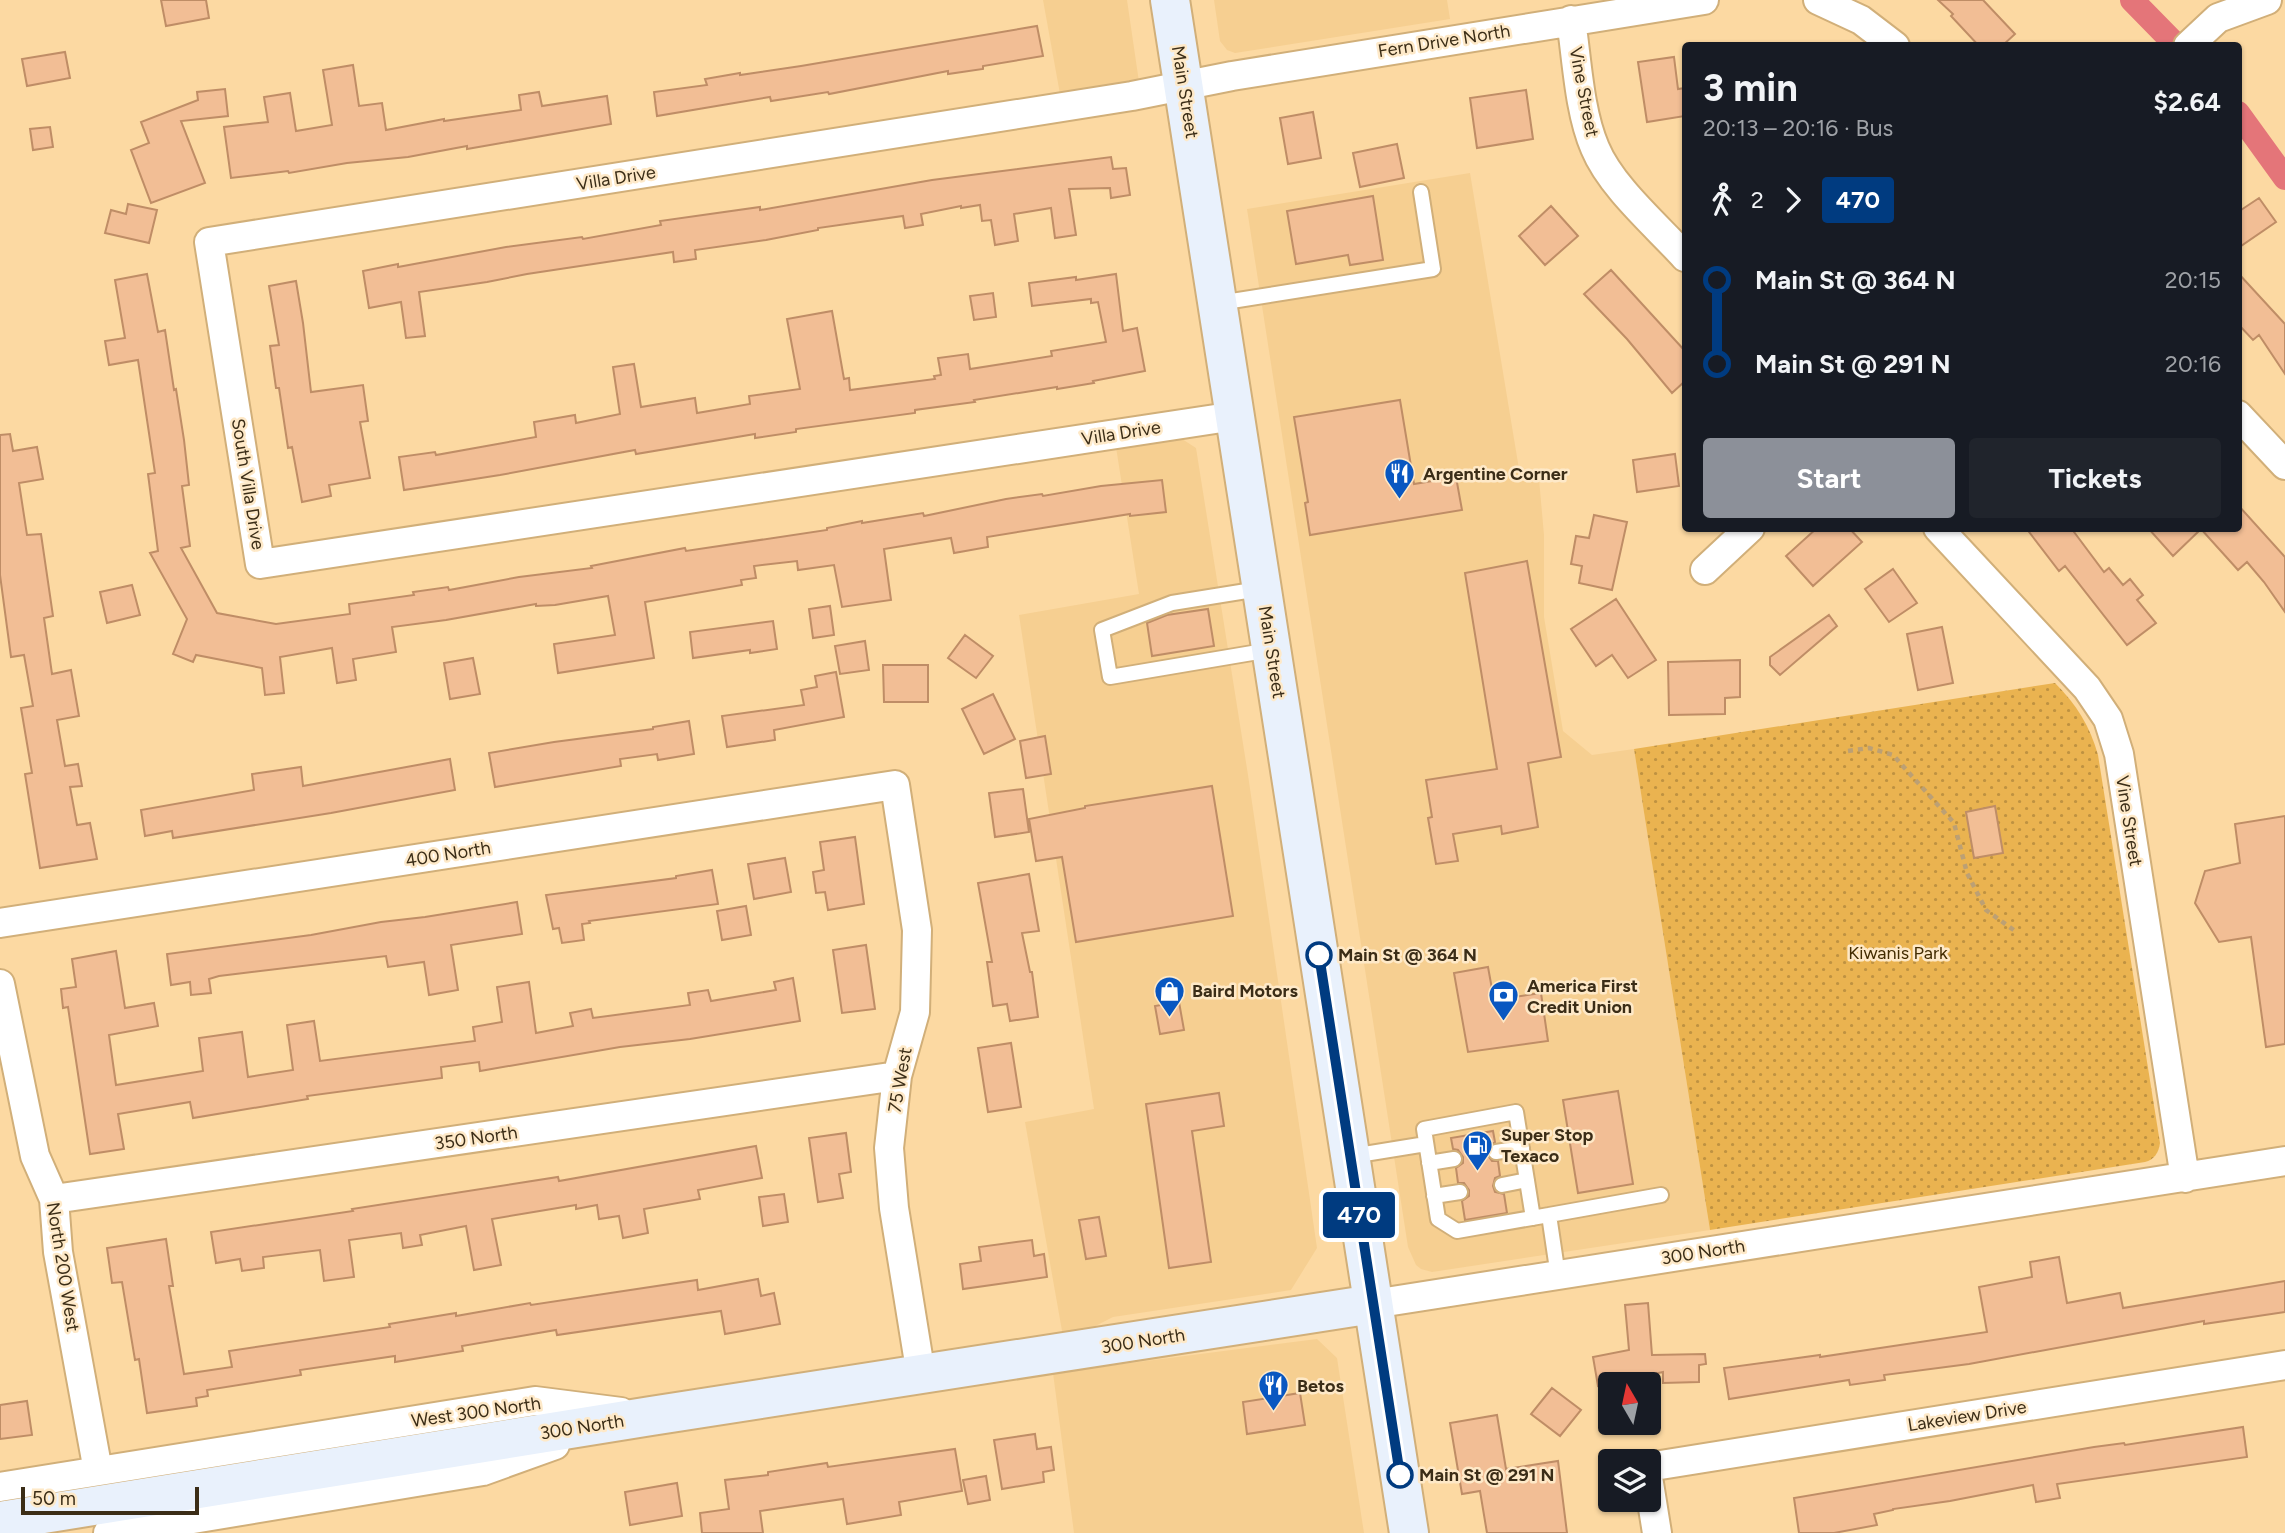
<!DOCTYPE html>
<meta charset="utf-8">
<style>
:root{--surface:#171b24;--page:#20242c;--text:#f1f3f6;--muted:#9ea1a6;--accent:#8c9099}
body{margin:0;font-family:Figtree,sans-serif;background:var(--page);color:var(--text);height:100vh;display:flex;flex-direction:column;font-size:26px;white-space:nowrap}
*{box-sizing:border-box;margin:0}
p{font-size:23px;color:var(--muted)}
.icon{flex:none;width:38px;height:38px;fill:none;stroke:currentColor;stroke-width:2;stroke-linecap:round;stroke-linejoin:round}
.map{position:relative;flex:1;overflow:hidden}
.side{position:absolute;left:1682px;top:42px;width:560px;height:490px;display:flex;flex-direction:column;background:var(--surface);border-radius:7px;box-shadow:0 2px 5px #0004}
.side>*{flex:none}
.badge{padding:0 14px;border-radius:5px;font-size:24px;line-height:46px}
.needle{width:46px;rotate:351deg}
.buttons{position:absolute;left:1598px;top:1372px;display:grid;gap:14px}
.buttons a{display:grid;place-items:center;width:63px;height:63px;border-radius:7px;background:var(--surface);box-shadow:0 2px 5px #0004;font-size:35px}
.scale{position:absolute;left:21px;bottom:18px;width:178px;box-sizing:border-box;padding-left:7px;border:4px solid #3b2d17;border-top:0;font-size:19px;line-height:24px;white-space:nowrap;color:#3b2d17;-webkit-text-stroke:5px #fee9c8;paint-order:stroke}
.map>.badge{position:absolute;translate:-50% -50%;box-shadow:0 0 0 4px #fff}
.legs{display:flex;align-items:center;gap:10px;height:77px;padding:0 21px;font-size:23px}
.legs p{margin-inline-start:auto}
.summary{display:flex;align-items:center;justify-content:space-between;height:119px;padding:0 21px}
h1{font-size:38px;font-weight:700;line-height:52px}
.button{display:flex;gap:14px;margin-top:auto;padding:14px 21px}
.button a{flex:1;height:80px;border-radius:7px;background:var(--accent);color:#fff;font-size:28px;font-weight:700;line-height:80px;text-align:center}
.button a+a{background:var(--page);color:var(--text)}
ul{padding:0 21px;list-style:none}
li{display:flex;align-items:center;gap:24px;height:84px;font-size:26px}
li i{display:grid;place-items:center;width:10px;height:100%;margin:0 9px;background:currentColor}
li i::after{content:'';width:18px;height:18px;margin:-9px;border:5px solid;border-radius:50%;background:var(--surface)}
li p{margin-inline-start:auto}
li:first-child i{background:linear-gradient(#0000 50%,currentColor 0)}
li:last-child i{background:linear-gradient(currentColor 50%,#0000 0)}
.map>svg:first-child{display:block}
.built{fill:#f6cf91}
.park{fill:url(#park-dots)}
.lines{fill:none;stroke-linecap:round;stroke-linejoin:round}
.canal{stroke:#e47579;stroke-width:24}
.building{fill:#f2be95;stroke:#bf8d66;stroke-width:2}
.lane-casing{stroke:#d1af79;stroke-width:18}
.street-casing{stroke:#d1af79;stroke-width:32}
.secondary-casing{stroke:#d1af79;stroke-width:42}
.path{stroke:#bca074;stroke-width:4.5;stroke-dasharray:5 5;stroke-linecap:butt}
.lane{stroke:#fff;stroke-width:14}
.street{stroke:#fff;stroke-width:28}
.secondary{stroke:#e9f1fc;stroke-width:38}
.line-1-casing{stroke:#fff;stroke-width:16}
.line-1{stroke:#003b80;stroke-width:10}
.stop-1-dot{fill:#fff;stroke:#003b80;stroke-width:3.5}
.labels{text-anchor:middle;stroke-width:5;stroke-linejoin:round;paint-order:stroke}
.street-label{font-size:18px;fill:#3b2d17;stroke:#fee9c8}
.poi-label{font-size:18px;font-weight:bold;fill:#3b2d17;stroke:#fee9c8;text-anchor:start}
.park-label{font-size:18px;fill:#432c00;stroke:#fee9c8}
.stop-label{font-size:18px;font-weight:bold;fill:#3b2d17;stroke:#fee9c8;text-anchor:start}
</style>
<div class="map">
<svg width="2285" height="1533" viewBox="0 0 2285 1533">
<defs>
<pattern id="park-dots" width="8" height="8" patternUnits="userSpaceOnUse" patternTransform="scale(1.75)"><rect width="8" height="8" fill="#eab350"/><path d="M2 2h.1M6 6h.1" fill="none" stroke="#bf9241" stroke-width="1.8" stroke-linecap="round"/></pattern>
</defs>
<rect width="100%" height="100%" fill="#fcd9a2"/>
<path class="built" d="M1043 0H1127L1139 82 1060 94Z
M1214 0H1447L1450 19 1235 53 1227 50 1220 41Z
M1470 173 1521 481 1539 479 1544 535V617L1563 731 1592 755 1634 749 1710 1230 1432 1272 1421 1269 1416 1265 1408 1247 1247 209Z
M1179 437 1196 448 1248 775 1317 1248 1291 1290 1113 1317 1064 1342 1025 1122 1094 1109 1019 615 1139 594 1116 447Z
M1317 1339 1337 1358 1364 1533H1074L1053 1373Z"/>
<path class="park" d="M2055 683C2076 704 2090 726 2098 755L2160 1143C2159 1152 2154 1160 2145 1162L1710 1230 1634 749Z"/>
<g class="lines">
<path class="canal" d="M2132 0 2177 46
M2238 113 2285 178"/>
</g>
<path class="building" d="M161 0H206L209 18 166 26Z
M1938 0H1983L2015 34 2002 46H1979L1951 16 1953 14Z
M1037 26 1043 56 983 66V69L948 74V71L829 94 828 92 771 101 770 97 657 116 654 92 707 85 705 79 740 73V75L801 66Z
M65 52 70 78 27 86 22 59Z
M1674 57 1678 89 1685 88V116L1647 122 1638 62Z
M353 65 359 106 382 103 386 130 444 119V121L521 110 519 95 539 92 542 106 607 96 611 124 467 149V146L408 157 347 163 289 173 288 171 231 178 224 127 268 122 264 97 290 93 296 131 332 125 323 70Z
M225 89 228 116 181 121 205 183 151 203 131 150 149 143 141 122 198 100 197 92Z
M1526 90 1533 139 1477 148 1470 98Z
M1313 112 1321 158 1288 164 1280 118Z
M50 127 53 147 33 150 30 129Z
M1397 144 1404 178 1360 187 1353 153Z
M1111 157 1113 169 1126 168 1130 195 1111 198 1110 188 1069 189 1076 235 1055 238 1051 208 1014 214 1018 241 995 245 991 220 982 221 980 205 961 208V206L921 214 923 225 905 228 903 216 818 228V230L766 240 695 250 696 259 674 262 673 252 527 274 487 282 419 292 425 336 406 338 401 302 369 308 363 271 398 264V267L506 247 582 237 583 239 661 225 660 221 760 207V210L932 180Z
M1373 196 1383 260 1350 265 1348 255 1296 264 1287 211Z
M2259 198 2276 222 2238 248V212Z
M128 204 157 210 149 243 105 233 111 210 126 214Z
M1551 206 1578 236 1545 265 1519 236Z
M1611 270 1685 351V381L1672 393 1627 339 1584 294Z
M2238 273 2285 324V374L2259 335 2253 340 2238 324Z
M147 274 158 332 165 330 174 390 176 389 184 440 189 485 182 486 190 546 181 548 217 613 276 624 350 614 349 604 414 595 413 592 448 587 449 590 519 577 592 568 591 566 685 548 686 551 827 530V528L862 521V523L923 513 924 516 1006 499 1042 494 1043 496 1101 486 1162 480 1166 512 1130 516V514L987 537 988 547 954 553 951 538 884 549 891 600 842 607 834 565 798 570 797 561 754 566 756 578 741 580 742 585 645 602 654 658 558 673 554 644 615 635 608 596 555 605 536 606V604L446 620 392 627 396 652 353 659 356 680 337 683 332 648 280 657 284 693 265 695 262 668 196 655 193 662 173 654 187 619 150 553 158 551 148 474 155 473 138 360 109 365 105 341 125 338 115 280Z
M1116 274 1123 331 1137 328 1145 371 1093 381 1094 383 1057 389V387L974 400 975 402 915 410V413L796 429V432L755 438V434L636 454 635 450 500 475 404 490 399 457 435 452 436 455 536 437 534 422 575 415 576 423 620 414 613 367 634 364 641 407 695 398 697 413 750 404 749 396 800 389 787 319 832 311 844 379 849 378 850 390 935 379 934 376 941 375 938 358 968 354 970 369 1052 356 1051 351 1106 342 1098 302 1091 303V299L1032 306 1029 283 1076 277V280Z
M296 281 303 323 311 392 363 385 368 421 360 422 370 478 329 485 331 496 302 502 292 447 288 448 279 388H276L270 346 279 345 269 286Z
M993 293 996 317 974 320 970 296Z
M1400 400 1414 484 1456 477 1462 510 1310 535 1305 503 1308 502 1294 417Z
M10 434 13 451 37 447 43 479 19 483 27 535 41 534 53 616 44 618 52 674 71 670 79 716 57 720 65 766 78 764 82 786 70 787 77 825 90 823 97 859 40 868 25 774 32 773 21 708 33 706 24 655 11 657 0 575V435Z
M1675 454 1679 486 1637 492 1633 460Z
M2238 505 2285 557V612L2264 582 2247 562 2238 570 2201 529 2173 556 2148 528H2238Z
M1594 515 1627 522 1612 590 1579 583 1582 566 1571 564 1576 536 1589 538Z
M1817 528H1849L1862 542 1813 586 1786 556Z
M2026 528H2071L2104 572 2109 568 2123 585 2130 579 2143 595 2137 600 2156 623 2127 645 2065 566 2059 571Z
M1527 561 1561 757 1528 763 1538 827 1502 834 1501 826 1453 834 1458 861 1436 864 1428 818 1432 817 1426 780 1497 769 1465 573Z
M1893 569 1917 603 1889 622 1865 589Z
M132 585 140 615 107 623 100 592Z
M1616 599 1656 660 1628 678 1612 655 1596 666 1571 629Z
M830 606 834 635 813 638 809 609Z
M1208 609 1214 646 1152 656 1147 623 1167 615Z
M1829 615 1837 626 1780 675 1770 665V657Z
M773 621 777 649 750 653V650L693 658 690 632Z
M1942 627 1953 683 1918 690 1907 634Z
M965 635 993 656 976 678 948 658Z
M865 641 869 670 840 674 835 646Z
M473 658 480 694 450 699 444 663Z
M1740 660V697L1725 698V714L1669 715 1668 662Z
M883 665H928V702H884Z
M836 672 844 717 774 730 775 740 727 747 722 716 804 705 801 690 817 687 815 676Z
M993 694 1015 739 984 754 962 709Z
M689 721 694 754 658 760 657 754 620 759 621 766 495 787 489 753 554 742 653 729V727Z
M1045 736 1051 774 1026 778 1020 741Z
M450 759 455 790 331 813 173 838 172 831 145 836 141 810 254 790 252 774 301 767 303 786Z
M1212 786 1233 916 1076 942 1062 857 1036 861 1029 819 1085 808V806Z
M1023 789 1029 832 995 837 989 793Z
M1995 806 2003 853 1974 858 1966 812Z
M2285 816V1044L2266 1047 2251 937 2219 942 2195 903 2205 871 2240 863 2235 824Z
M855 837 864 904 828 910 825 892 816 893 813 872 824 870 820 842Z
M785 858 791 892 754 899 748 864Z
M712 870 718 904 589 921 590 923 582 924 584 940 562 943 559 928 553 929 546 895 676 878V876Z
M1029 874 1039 931 1022 933 1030 972H1032L1038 1017 1010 1021 1007 1004 993 1006 987 962H992L978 883Z
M517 902 522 934 451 945 458 990 429 995 424 962 388 967 386 956 219 976 209 979 211 993 191 995 190 982 171 985 167 954 311 935 381 922 425 917Z
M746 906 751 935 722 940 717 911Z
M866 945 875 1009 842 1013 833 950Z
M116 951 125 1008 154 1003 158 1026 109 1035 116 1085 203 1071 199 1038 242 1032 248 1077 293 1070 287 1025 314 1021 320 1061 475 1041 473 1027 502 1022 497 987 529 982 536 1033 573 1026 570 1013 591 1009 593 1018 690 1005 688 993 708 990 711 1001 776 990 774 982 793 978 800 1021 690 1039 620 1047 480 1071 479 1062 441 1067 442 1078 307 1096 308 1099 193 1118 190 1102 118 1114 124 1149 90 1154 68 1007 63 1008 61 989 76 987 72 959Z
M1488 967 1494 1000 1541 993 1548 1041 1468 1052 1454 973Z
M1179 1002 1184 1030 1160 1034 1155 1006Z
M1011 1043 1021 1107 988 1112 978 1048Z
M1618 1091 1633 1184 1578 1193 1563 1100Z
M1219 1093 1224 1126 1192 1131 1211 1262 1169 1268 1146 1104Z
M1493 1131 1495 1142 1487 1148V1154L1492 1161H1498L1500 1176 1495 1178 1493 1186 1495 1192 1504 1194 1507 1213 1465 1220 1462 1201 1469 1196V1190L1464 1183H1458L1456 1168 1463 1163V1157L1458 1150 1453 1149 1451 1138Z
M846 1133 851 1172 839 1174 843 1198 818 1202 809 1138Z
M756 1146 762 1178 698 1190 700 1199 644 1209 648 1233 623 1238 619 1216 599 1219 597 1205 576 1209V1205L492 1219 501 1265 474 1270 466 1226 420 1235 422 1245 403 1248 401 1233 349 1240 354 1277 324 1281 320 1250 263 1257 264 1268 242 1271 240 1259 216 1263 211 1232 353 1211 352 1209 558 1177 559 1181Z
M784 1194 788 1222 763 1226 759 1197Z
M1099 1217 1106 1256 1086 1259 1079 1220Z
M166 1239 173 1286H169L184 1374 232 1367 229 1351 390 1327 389 1324 456 1313V1316L530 1303 531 1305 697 1280 698 1290 758 1279 761 1296 774 1293 780 1324 725 1334 721 1311 557 1335 556 1330 462 1346 463 1351 395 1362V1356L300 1370 301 1375 207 1390 208 1396 196 1398 197 1406 147 1413 139 1359 135 1360 122 1282 112 1283 107 1248Z
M1032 1240 1034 1256 1044 1254 1047 1277 963 1289 960 1264 981 1261 979 1247Z
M2059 1257 2067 1303 2120 1293 2123 1308 2285 1281V1312L2204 1324V1321L1969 1364 1884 1375 1885 1380 1850 1385 1849 1380 1729 1399 1724 1368 1820 1355V1357L1987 1332 1979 1287 2032 1277 2030 1262Z
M1648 1303 1652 1355 1705 1354 1706 1364 1699 1365V1382L1663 1383V1372L1598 1386 1593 1357 1629 1350 1625 1305Z
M1552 1388 1581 1410 1560 1436 1531 1414Z
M1300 1393 1305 1425 1247 1434 1243 1402Z
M27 1401 32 1435 0 1439V1405Z
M1497 1415 1506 1469 1558 1461 1567 1533H1487L1480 1491 1462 1494 1450 1423Z
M2243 1427 2247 1457 2057 1484 2060 1498 2036 1502 2033 1485 1950 1501 1893 1509V1510L1874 1514 1877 1525 1834 1533H1799L1794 1498 2094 1447 2124 1443 2125 1445Z
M1035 1434 1037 1449 1051 1447 1054 1470 1043 1472 1044 1482 1002 1489 994 1440Z
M955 1449 962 1491 899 1502 901 1515 847 1524 843 1499 760 1511 763 1533H702L700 1513 729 1509 725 1480 768 1475V1472L827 1463 828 1467Z
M986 1476 990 1500 968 1504 963 1480Z
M677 1483 682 1516 630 1525 625 1492Z"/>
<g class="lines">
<defs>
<path id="lane" d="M1219 303 1433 269 1421 192
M1259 589 1172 603 1102 630 1110 677 1270 650
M1496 1152 1522 1148
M1352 1156 1426 1144
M1429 1163 1454 1159
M1502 1185 1527 1180
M1434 1196 1460 1192
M1549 1215 1661 1195
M1533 1218 1516 1112 1424 1129 1438 1219 1457 1231 1549 1215 1558 1276"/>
<path id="street" d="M1818 0 1861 20 1895 46
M1571 20C1577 60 1579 111 1595 148 1611 187 1657 226 1685 257
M2188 46 2218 18 2267 0
M2238 415 2285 465
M1235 416 260 564 209 242 1132 96 1232 76 1704 0
M1938 528 2087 688 2108 719 2119 754 2185 1178
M1705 570 1750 528
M0 923 895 785 917 930 915 1012 897 1076 889 1148 894 1208 921 1375
M0 984 35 1156 54 1199 58 1252 98 1471
M54 1199 897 1076
M1373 1304 2285 1161
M1648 1467 2285 1365
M1648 1477 1657 1533
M0 1487 535 1401 621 1412
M108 1533 483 1471 555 1445"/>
<path id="secondary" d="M1170 0 1409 1533
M0 1521 651 1416 1373 1304"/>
</defs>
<use href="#lane" class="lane-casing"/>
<use href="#street" class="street-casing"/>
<use href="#secondary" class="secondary-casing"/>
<path class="path" d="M1848 751 1869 748 1893 755 1954 823 1967 873 1986 910 2015 931"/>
<use href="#lane" class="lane"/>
<use href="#street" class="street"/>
<use href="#secondary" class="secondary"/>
</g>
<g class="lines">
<defs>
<path id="line-1" d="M1319 955 1400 1475"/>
</defs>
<use href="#line-1" class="line-1-casing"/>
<use href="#line-1" class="line-1"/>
</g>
<defs>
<symbol id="restaurant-pin" viewBox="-11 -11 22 30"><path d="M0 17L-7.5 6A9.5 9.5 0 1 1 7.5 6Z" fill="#0957c1" stroke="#fee9c8"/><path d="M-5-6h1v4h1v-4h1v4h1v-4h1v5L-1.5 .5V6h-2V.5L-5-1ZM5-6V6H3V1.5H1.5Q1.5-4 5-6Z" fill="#fff"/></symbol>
<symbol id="shop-pin" viewBox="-11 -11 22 30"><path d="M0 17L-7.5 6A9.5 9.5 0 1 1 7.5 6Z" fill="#0957c1" stroke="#fee9c8"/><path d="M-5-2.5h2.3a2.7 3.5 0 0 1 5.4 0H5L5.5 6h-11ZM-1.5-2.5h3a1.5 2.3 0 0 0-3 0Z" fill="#fff"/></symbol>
<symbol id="bank-pin" viewBox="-11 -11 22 30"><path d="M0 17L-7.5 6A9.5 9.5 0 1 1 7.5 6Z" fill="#0957c1" stroke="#fee9c8"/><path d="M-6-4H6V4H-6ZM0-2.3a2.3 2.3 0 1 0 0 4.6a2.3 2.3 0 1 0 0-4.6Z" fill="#fff"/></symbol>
<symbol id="fuel-pin" viewBox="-11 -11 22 30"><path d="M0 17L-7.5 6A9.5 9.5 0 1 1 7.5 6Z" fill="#0957c1" stroke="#fee9c8"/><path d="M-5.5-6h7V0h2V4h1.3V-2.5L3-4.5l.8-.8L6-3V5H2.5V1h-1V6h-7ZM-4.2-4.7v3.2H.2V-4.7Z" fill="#fff"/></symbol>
</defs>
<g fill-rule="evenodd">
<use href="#restaurant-pin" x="1382" y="456" width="35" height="47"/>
<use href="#shop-pin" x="1152" y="974" width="35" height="47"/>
<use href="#bank-pin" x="1486" y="978" width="35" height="47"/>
<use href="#fuel-pin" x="1460" y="1128" width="35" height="47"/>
<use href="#restaurant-pin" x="1256" y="1368" width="35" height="47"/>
</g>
<g class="stop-1-dot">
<circle cx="1319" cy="955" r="12"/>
<circle cx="1400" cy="1475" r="12"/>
</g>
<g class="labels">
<g class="street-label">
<text transform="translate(1444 41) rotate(-9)" y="6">Fern Drive North</text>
<text transform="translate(1185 92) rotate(81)" y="6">Main Street</text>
<text transform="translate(1584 92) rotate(79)" y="6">Vine Street</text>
<text transform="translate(616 178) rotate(-9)" y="6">Villa Drive</text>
<text transform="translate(1121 433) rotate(-9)" y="6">Villa Drive</text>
<text transform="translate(248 484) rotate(81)" y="6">South Villa Drive</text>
<text transform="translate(1272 652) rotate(81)" y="6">Main Street</text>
<text transform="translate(2129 821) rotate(81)" y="6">Vine Street</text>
<text transform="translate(448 854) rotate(-9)" y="6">400 North</text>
<text transform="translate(900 1080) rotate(-80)" y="6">75 West</text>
<text transform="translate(476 1138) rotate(-8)" y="6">350 North</text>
<text transform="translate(1703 1252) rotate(-9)" y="6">300 North</text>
<text transform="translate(63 1267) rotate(81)" y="6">North 200 West</text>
<text transform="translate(1143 1341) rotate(-9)" y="6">300 North</text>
<text transform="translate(476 1412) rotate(-8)" y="6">West 300 North</text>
<text transform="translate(1967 1416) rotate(-9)" y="6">Lakeview Drive</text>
<text transform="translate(582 1427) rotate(-9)" y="6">300 North</text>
</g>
<g class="poi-label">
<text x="1423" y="480">Argentine Corner</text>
<text x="1527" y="992">America First<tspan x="1527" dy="21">Credit Union</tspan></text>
<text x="1192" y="997">Baird Motors</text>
<text x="1501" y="1141">Super Stop<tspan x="1501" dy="21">Texaco</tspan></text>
<text x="1297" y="1392">Betos</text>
</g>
<g class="park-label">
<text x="1898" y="959">Kiwanis Park</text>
</g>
<g class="stop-label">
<text x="1338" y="961">Main St @ 364 N</text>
<text x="1419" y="1481">Main St @ 291 N</text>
</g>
</g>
</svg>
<div class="buttons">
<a><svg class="needle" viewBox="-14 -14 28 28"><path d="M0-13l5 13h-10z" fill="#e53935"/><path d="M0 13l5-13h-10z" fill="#9ea1a6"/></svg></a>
<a><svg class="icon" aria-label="layers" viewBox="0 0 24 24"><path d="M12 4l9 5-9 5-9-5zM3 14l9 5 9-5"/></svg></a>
</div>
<div class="scale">50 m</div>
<b class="badge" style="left:1359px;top:1215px;background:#003b80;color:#fff">470</b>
<section class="side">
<div class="summary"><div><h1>3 min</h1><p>20:13 – 20:16 · Bus</p></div><b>$2.64</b></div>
<div class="legs"><svg class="icon" aria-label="walk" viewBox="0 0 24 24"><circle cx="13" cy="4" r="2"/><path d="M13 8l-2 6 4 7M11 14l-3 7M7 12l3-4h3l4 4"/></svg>2<svg class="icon" aria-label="forward" viewBox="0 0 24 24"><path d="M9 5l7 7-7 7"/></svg><b class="badge" style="background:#003b80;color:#fff">470</b></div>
<ul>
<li><i style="color:#003b80"></i><b>Main St @ 364 N</b><p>20:15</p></li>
<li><i style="color:#003b80"></i><b>Main St @ 291 N</b><p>20:16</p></li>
</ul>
<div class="button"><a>Start</a><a>Tickets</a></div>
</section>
</div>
